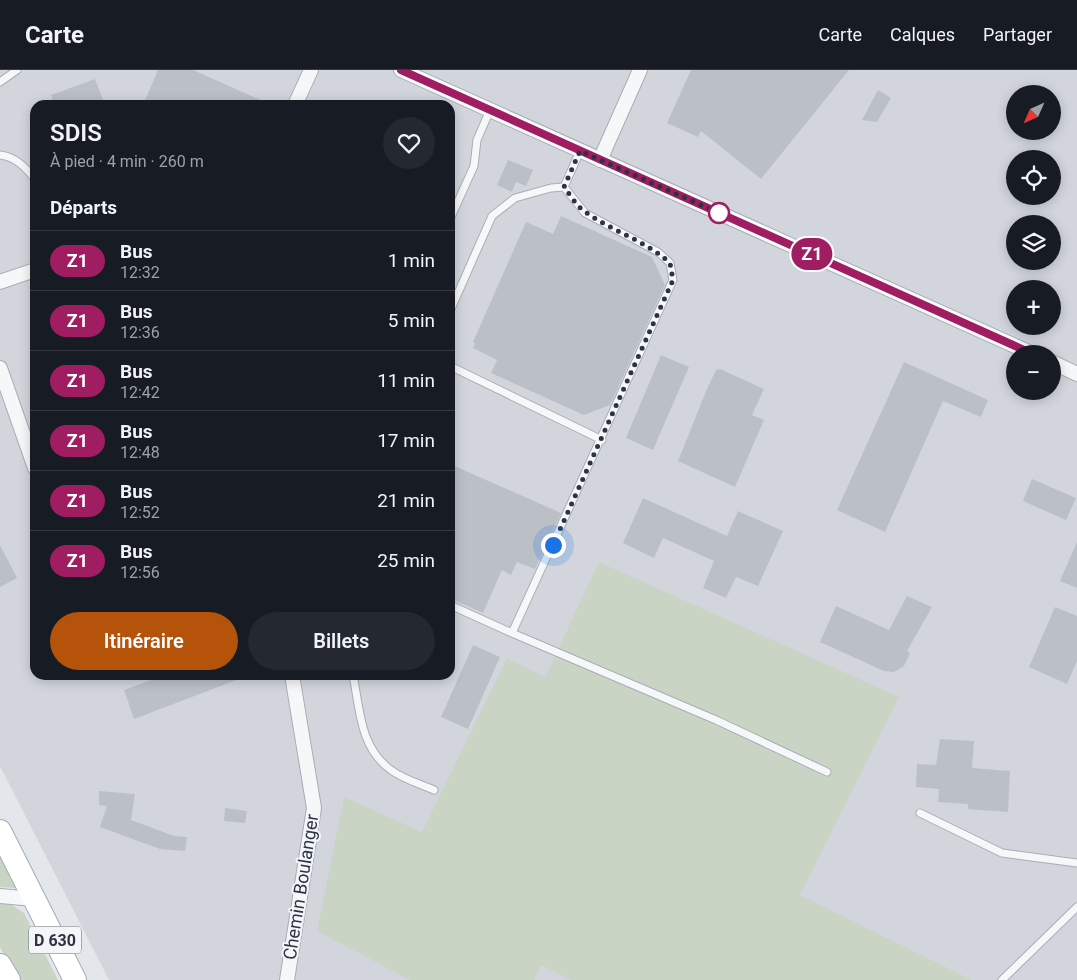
<!DOCTYPE html>
<html lang="fr">
<meta charset="utf-8">
<style>
:root{--surface:#171b24;--page:#242831;--text:#f1f3f6;--muted:#9ea1a6;--line:#363941;--accent:#b45309}
body{margin:0;font-family:Roboto,sans-serif;background:var(--page);color:var(--text);height:100vh;display:flex;flex-direction:column;font-size:19px;white-space:nowrap}
*{box-sizing:border-box;margin:0}
p{font-size:16px;color:var(--muted)}
.icon{flex:none;width:28px;height:28px;fill:none;stroke:currentColor;stroke-width:2;stroke-linecap:round;stroke-linejoin:round}
.map{position:relative;flex:1;overflow:hidden}
.drawer{position:absolute;left:30px;top:30px;width:425px;height:580px;display:flex;flex-direction:column;background:var(--surface);border-radius:15px;box-shadow:0 2px 12px #0003}
.drawer>*{flex:none}
.badge{padding:0 10px;border-radius:16px;font-size:18px;line-height:32px}
.needle{width:32px;rotate:225deg}
.fabs{position:absolute;left:1006px;top:15px;display:grid;gap:10px}
.fabs a{display:grid;place-items:center;width:55px;height:55px;border-radius:50%;background:var(--surface);box-shadow:0 2px 12px #0003;font-size:25px}
.you{position:absolute;width:25px;height:25px;margin:-12px;border:4px solid #fff;border-radius:50%;background:#1a73e8;box-shadow:0 0 0 8px #1a73e833}
.map>.badge{position:absolute;translate:-50% -50%;box-shadow:0 0 0 2px #fff}
h2{padding:0 20px;font-size:19px;line-height:45px}
.round{display:grid;place-items:center;flex:none;width:52px;height:52px;border-radius:26px;background:var(--page)}
.summary{display:flex;align-items:center;justify-content:space-between;height:85px;padding:0 20px}
h1{font-size:24px;font-weight:600;line-height:38px}
.button{display:flex;gap:10px;margin-top:auto;padding:10px 20px}
.button a{flex:1;height:58px;border-radius:30px;background:var(--accent);color:#fff;font-size:20px;font-weight:600;line-height:58px;text-align:center}
.button a+a{background:var(--page);color:var(--text)}
ul{padding:0;list-style:none}
li{display:flex;align-items:center;gap:15px;height:60px;padding:0 20px;border-top:1px solid var(--line)}
li div{flex:1}
li b{display:block;font-size:19px}
li em{font-style:normal}
li .badge{min-width:55px;font-weight:700;text-align:center}
header{display:flex;align-items:center;gap:30px;box-sizing:border-box;height:70px;padding:0 25px;background:var(--surface);border-bottom:1px solid var(--line)}
header strong{font-size:24px}
nav{display:flex;gap:28px;margin-inline-start:auto;font-size:18px}
.map>svg:first-child{display:block}
.built{fill:#d2d6dc;fill-rule:evenodd}
.green{fill:#c9d4c5}
.building{fill:#bbc0c7}
.lines{fill:none;stroke-linecap:round;stroke-linejoin:round}
.service-casing{stroke:#a8adb5;stroke-width:9}
.minor-casing{stroke:#a8adb5;stroke-width:16}
.primary-casing{stroke:#a3abb6;stroke-width:24}
.service{stroke:#f6f7f9;stroke-width:7}
.minor{stroke:#f6f7f9;stroke-width:14}
.primary{stroke:#fff;stroke-width:22}
.line-casing{stroke:#fff;stroke-width:11}
.line{stroke:#a01d62;stroke-width:8}
.walk{stroke:#2c3442;stroke-width:5;stroke-dasharray:0 9}
.stop-dot{fill:#fff;stroke:#a01d62;stroke-width:2.5}
.labels{text-anchor:middle;stroke-width:4;stroke-linejoin:round;paint-order:stroke}
.shield{fill:#f3f5f8;stroke:#686e79;stroke-width:1}
.shield-label{font-size:16px;font-weight:bold;fill:#2c3442}
.street-label{font-size:18px;fill:#2c3442;stroke:#f3f5f8}
</style>
<header>
<strong>Carte</strong>
<nav><a>Carte</a><a>Calques</a><a>Partager</a></nav>
</header>
<div class="map">
<svg width="1077" height="910" viewBox="0 0 1077 910">
<rect width="100%" height="100%" fill="#e3e6eb"/>
<path class="built" d="M0 0H1077V910H109L0 696ZM1015 24H1052V61H1015ZM35 35H450V605H35ZM1015 89H1052V126H1015ZM1015 154H1052V191H1015ZM1015 219H1052V256H1015ZM1015 284H1052V321H1015Z"/>
<path class="green" d="M599 492 899 627 800 825 972 910H571L541 895 534 910H410L317 861 344 727 422 762 507 588 545 607Z
M0 780 17 818 0 817Z
M0 830 6 831 24 843 58 910H18L0 877Z"/>
<path class="building" d="M158 0H193L272 35H143Z
M691 0H849L761 109 701 61 698 67 667 53Z
M95 9 105 35H54L51 25Z
M878 20 891 28 877 52 862 50Z
M508 90 533 100 526 116 516 112 512 122 497 115Z
M561 146 652 187 665 215 610 335 584 345 491 303 497 290 473 278 475 273 473 272 526 152 553 164Z
M661 285 689 297 653 380 626 368Z
M904 292 988 330 981 347 943 331 885 462 837 440Z
M720 299 764 319 752 345 764 350 735 417 678 391 706 321 716 300Z
M450 394 561 443 535 499 517 492 511 505 502 500 483 543 450 528Z
M1032 409 1076 428 1066 450 1023 431Z
M643 428 727 466 738 441 783 461 758 516 736 507 726 528 703 518 714 491 663 468 654 488 623 473Z
M1077 472V518L1060 511Z
M0 475 17 508 0 517Z
M907 526 932 537 907 581 910 583 904 596 894 602 884 601 820 572 836 536 889 560Z
M1055 537 1077 546V591L1067 614 1029 597Z
M473 575 500 587 468 659 441 647Z
M165 605H247V606L134 649 124 620Z
M940 669 974 671 972 698 1010 701 1008 742 968 739V734L938 732 939 719 916 717 917 694 936 695Z
M99 721 135 724 131 750 174 766 187 767 185 781 160 779 100 757 107 736 99 735Z
M225 738 247 741 245 753 224 751Z"/>
<g class="lines">
<defs>
<path id="service" d="M0 12 17 0
M0 85C16 87 25 97 35 109
M564 117 580 81
M450 149 474 96 477 70 490 40
M450 241 492 146 515 128 551 118 564 117 585 143 658 182 670 193 673 210 512 563 450 535
M450 296 602 370
M512 563 716 650 827 702
M353 605C360 640 360 678 391 700 403 709 420 714 434 720
M920 743 1002 783 1077 793
M1002 910 1077 837"/>
<path id="minor" d="M401 0 1033 284
M295 35 311 0
M600 90 640 0
M0 212 35 200
M1052 292 1077 304
M0 298 35 398
M0 826 34 829
M287 910 314 738 292 605"/>
<path id="primary" d="M0 761 75 910
M0 895 9 910"/>
</defs>
<use href="#service" class="service-casing"/>
<use href="#minor" class="minor-casing"/>
<use href="#primary" class="primary-casing"/>
<use href="#service" class="service"/>
<use href="#minor" class="minor"/>
<use href="#primary" class="primary"/>
</g>
<g class="lines">
<defs>
<path id="line" d="M401 0 1033 284"/>
</defs>
<use href="#line" class="line-casing"/>
<use href="#line" class="line"/>
<path class="walk" d="M553 475 673 210 670 193C646 171 614 162 587 143 577 137 571 126 564 117L580 81 719 143"/>
</g>
<circle class="stop-dot" cx="719" cy="143" r="10"/>
<g class="labels">
<rect class="shield" x="29" y="856.5" width="52" height="27" rx="4"/>
<g class="shield-label">
<text x="55" y="876">D 630</text>
</g>
<g class="street-label">
<text transform="translate(301 817) rotate(-81)" y="6">Chemin Boulanger</text>
</g>
</g>
</svg>
<div class="fabs">
<a><svg class="needle" viewBox="-14 -14 28 28"><path d="M0-13l5 13h-10z" fill="#e53935"/><path d="M0 13l5-13h-10z" fill="#9ea1a6"/></svg></a>
<a><svg class="icon" aria-label="locate" viewBox="0 0 24 24"><circle cx="12" cy="12" r="6"/><path d="M12 2v4M12 18v4M2 12h4M18 12h4"/></svg></a>
<a><svg class="icon" aria-label="layers" viewBox="0 0 24 24"><path d="M12 4l9 5-9 5-9-5zM3 14l9 5 9-5"/></svg></a>
<a>+</a>
<a>−</a>
</div>
<div class="you" style="left:553px;top:475px"></div>
<b class="badge" style="left:812px;top:184px;background:#a01d62;color:#fff">Z1</b>
<section class="drawer">
<div class="summary"><div><h1>SDIS</h1><p>À pied · 4 min · 260 m</p></div><a class="round"><svg class="icon" aria-label="heart" viewBox="0 0 24 24"><path d="M12 20l-8-8c-3-5 5-10 8-4 3-6 11-1 8 4z"/></svg></a></div>
<h2>Départs</h2>
<ul>
<li><span class="badge" style="background:#a01d62;color:#fff">Z1</span><div><b>Bus</b><p>12:32</p></div><em>1 min</em></li>
<li><span class="badge" style="background:#a01d62;color:#fff">Z1</span><div><b>Bus</b><p>12:36</p></div><em>5 min</em></li>
<li><span class="badge" style="background:#a01d62;color:#fff">Z1</span><div><b>Bus</b><p>12:42</p></div><em>11 min</em></li>
<li><span class="badge" style="background:#a01d62;color:#fff">Z1</span><div><b>Bus</b><p>12:48</p></div><em>17 min</em></li>
<li><span class="badge" style="background:#a01d62;color:#fff">Z1</span><div><b>Bus</b><p>12:52</p></div><em>21 min</em></li>
<li><span class="badge" style="background:#a01d62;color:#fff">Z1</span><div><b>Bus</b><p>12:56</p></div><em>25 min</em></li>
</ul>
<div class="button"><a>Itinéraire</a><a>Billets</a></div>
</section>
</div>
